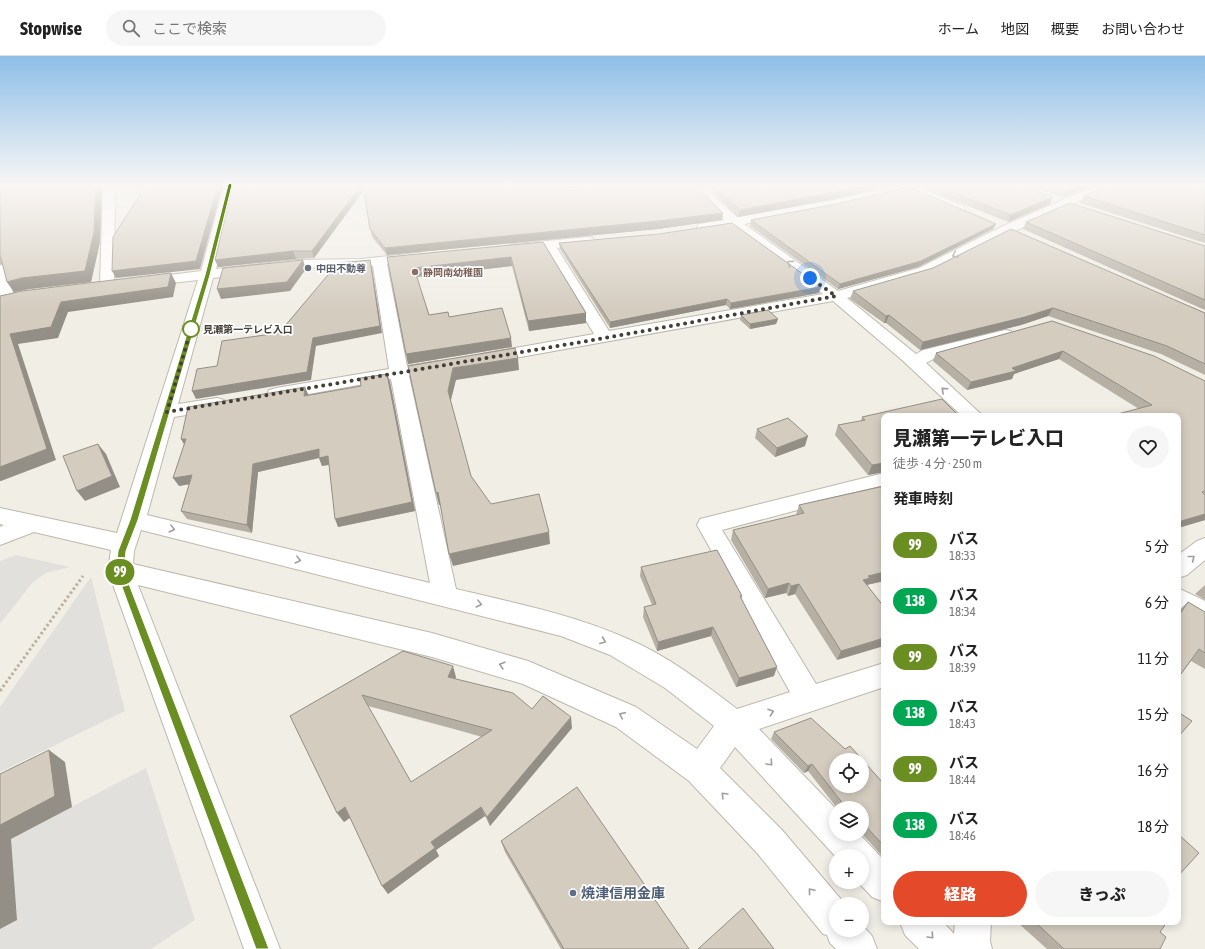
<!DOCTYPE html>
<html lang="ja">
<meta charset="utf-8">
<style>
:root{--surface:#fff;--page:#f6f6f6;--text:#222;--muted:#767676;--line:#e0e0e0;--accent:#e4492a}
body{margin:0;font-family:"Asap Condensed","Noto Sans JP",sans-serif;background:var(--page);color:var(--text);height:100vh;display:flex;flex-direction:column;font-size:15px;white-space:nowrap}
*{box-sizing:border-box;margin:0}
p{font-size:13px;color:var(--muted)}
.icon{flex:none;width:22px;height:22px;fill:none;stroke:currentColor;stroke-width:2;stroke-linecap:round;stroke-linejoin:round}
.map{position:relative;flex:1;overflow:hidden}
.sheet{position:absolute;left:881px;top:357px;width:300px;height:512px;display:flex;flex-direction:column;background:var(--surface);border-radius:8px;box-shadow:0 2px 10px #0003}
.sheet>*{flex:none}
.badge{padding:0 8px;border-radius:13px;font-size:14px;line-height:26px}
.fabs{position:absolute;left:829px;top:697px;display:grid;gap:8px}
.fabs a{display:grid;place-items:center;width:40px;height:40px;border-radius:50%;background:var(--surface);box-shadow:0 2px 10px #0003;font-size:20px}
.you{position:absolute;width:20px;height:20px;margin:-10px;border:3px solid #fff;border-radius:50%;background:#1a73e8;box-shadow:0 0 0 6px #1a73e833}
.map>.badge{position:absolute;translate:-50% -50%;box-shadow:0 0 0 2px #fff}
h2{padding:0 12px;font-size:15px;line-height:36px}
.round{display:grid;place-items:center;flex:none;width:42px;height:42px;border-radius:21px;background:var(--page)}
.summary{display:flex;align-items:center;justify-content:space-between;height:68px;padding:0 12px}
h1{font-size:19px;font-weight:800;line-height:30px}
.primary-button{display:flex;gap:8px;margin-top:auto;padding:8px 12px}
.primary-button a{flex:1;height:46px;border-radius:24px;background:var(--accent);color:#fff;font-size:16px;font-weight:800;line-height:46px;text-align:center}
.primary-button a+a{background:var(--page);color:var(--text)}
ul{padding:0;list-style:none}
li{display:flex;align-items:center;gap:12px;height:56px;padding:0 12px}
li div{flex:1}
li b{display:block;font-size:15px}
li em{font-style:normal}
li .badge{min-width:44px;font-weight:700;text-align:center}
header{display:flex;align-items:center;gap:24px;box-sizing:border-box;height:56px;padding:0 20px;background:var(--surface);border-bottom:1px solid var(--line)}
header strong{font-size:19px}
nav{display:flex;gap:22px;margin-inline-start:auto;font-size:14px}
.search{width:280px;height:36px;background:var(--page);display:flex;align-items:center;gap:10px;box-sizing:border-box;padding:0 14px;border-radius:22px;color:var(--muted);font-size:15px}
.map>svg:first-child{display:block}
.parking{fill:#e2e0dd}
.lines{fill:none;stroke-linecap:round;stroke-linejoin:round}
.minor-casing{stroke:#beb8ac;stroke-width:2}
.path{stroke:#bcb19c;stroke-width:3;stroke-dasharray:2.5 2.5;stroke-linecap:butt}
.minor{fill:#fff;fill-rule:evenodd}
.wall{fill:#b6afa4;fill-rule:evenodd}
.shaded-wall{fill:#948f86}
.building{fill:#d4ccbf;stroke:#948f86;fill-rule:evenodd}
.oneway{stroke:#a19e9a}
.line{fill:#6b8e23;stroke:#fff}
.walk{stroke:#433e36;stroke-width:4;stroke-dasharray:0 7.2}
.worship-dot{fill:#6b7280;stroke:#fff;stroke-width:1.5}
.education-dot{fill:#8d6e63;stroke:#fff;stroke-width:1.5}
.stop-dot{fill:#fff;stroke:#6b8e23;stroke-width:2}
.service-dot{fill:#5c6f8a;stroke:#fff;stroke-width:1.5}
.labels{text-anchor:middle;stroke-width:3.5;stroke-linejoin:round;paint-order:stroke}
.far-worship-label{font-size:10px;font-weight:bold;fill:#5b616d;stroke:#fff;text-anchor:start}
.far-education-label{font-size:10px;font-weight:bold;fill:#785e54;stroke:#fff;text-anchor:start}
.far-stop-label{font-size:10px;font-weight:bold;fill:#433e36;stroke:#fff;text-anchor:start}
.near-service-label{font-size:14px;font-weight:bold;fill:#4e5e75;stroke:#fff;text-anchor:start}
</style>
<header>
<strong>Stopwise</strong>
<div class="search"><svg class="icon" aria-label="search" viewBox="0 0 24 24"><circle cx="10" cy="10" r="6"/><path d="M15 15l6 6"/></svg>ここで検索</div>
<nav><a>ホーム</a><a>地図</a><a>概要</a><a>お問い合わせ</a></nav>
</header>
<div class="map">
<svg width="1205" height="893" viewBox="0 0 1205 893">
<rect width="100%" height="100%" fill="#f1eee6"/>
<path class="parking" d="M16 499 70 511 46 517 33 526 0 568V505Z
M91 521 125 655 0 716V651Z
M146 712 195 864 151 893H0V788Z"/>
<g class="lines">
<defs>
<path id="minor" d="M103 129H115L114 229 112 232 107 233 102 232 100 229Z
M224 129H236L216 213 296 204 361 203 417 197 422 198 424 201 422 204 387 208 407 310 438 305 444 306 447 310 444 314 409 320 456 533C514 547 573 558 628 583 668 600 703 627 737 653L790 636 697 469 700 463 884 417V431L722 474 816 628 884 607V631L759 673 836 753V778H859C868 787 875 795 884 804V846L872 841 858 826H862V800H836V801L735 691 720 712 782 774 845 848H836V874H862V869L872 880 877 893H836L830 887 827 879 823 878 758 798 689 725 616 671 523 628 432 601 138 529 280 893H244L108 515 111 494 34 476 0 489V471L4 469 0 468V452L117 477 198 224 145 230 140 229 138 226 140 223 145 222 201 215ZM373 210 389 313 276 332 269 334 267 338 269 342 276 344 391 323 430 527 147 459 174 361 217 354 224 352 226 348 224 344 217 342 178 348 213 222 296 212ZM141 474 561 580 610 599 665 632 714 670 697 693 636 651 528 605 432 577 133 508 134 495Z
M579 129H591L588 137 568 140 564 139 562 136 564 133 579 131Z
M694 129H706L716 142 737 161 834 144 898 130 897 129H913L963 150 965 153 963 156H955L907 135 834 152 744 168 838 235 919 212 1003 170 1097 129H1112L1110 131 1013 176 929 218 847 242 916 298 923 294 1005 274 1011 275 1013 279 1011 283 935 302 926 307 983 360H962L902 304 833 245 487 307 481 306 478 302 481 298 487 297 594 278 544 193 515 196 510 195 508 192 510 189 515 188 588 181 593 182 595 185 593 188 557 192 609 275 823 238 731 170 704 175 699 174 697 171 699 168 724 164 708 148Z
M0 209 5 210 7 213 15 244 12 247 7 249 2 247 0 245Z
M1205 482V504L1187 519 1178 522V499L1197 485Z
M1178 532 1205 545V568L1196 565 1178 554Z
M900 866H943L954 878 955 866H991L990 885 992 893H919L905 879Z"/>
</defs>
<use href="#minor" class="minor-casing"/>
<path class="path" d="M0 635 83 520"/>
<use href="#minor" class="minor"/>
</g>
<path class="wall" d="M0 129H102L100 186 91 226 29 233 14 236 7 226 3 208H0Z
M233 129 578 130 564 132 562 133 567 135 708 142 723 157 722 164 658 173 387 199 372 181 364 134 314 202 296 203 218 211Z
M708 129H892L834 143 738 161 717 141Z
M916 129H1016L1050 148 1008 166Z
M1024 129H1094L1064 141Z
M1196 129H1205V130Z
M1205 134V187L1080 147 1084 140Z
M751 164 993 173 918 211 838 233 750 170Z
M1026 166 1205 190V254L1023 173Z
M543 186 586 257V267L529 275 512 210 417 221 429 259 449 261 512 291 408 308 387 201Z
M559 187 819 237 730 253 726 249 610 272 560 193Z
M853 235 1205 257V319L1161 298 1048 260 1021 269 920 294 886 267H884L850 243Z
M741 259 778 263 776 268 750 273 740 264Z
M1052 265 1205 325V464L1178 472V360H1114L1139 353 1059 303 1014 318 1012 323 967 334 933 305 936 297Z
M387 318 390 326 415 455 338 471 329 409 322 410 319 402 258 416 252 477 187 463 181 455 189 428 179 430 309 339 361 330Z
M884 360V416L868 419 835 379 838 369 861 365 862 361Z
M757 373 805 390 775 401 755 382Z
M884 424V525L867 529 884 551 837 604 795 538 788 540 786 537 765 542 731 484 733 474 796 459 799 449 881 430Z
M641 511 742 540 741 544 774 620 736 631 711 580 657 595 643 561 644 551 652 549 640 520Z
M1205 529V544L1195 538Z
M1188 546 1205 556V613L1191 605 1178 622V555Z
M403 595 456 621 455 623 532 653 572 672 490 770 485 760 436 794 439 800 388 838 350 762 344 766 337 757 290 660ZM368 650 454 673 482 681 411 726Z
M774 676 883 727 884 726V802L862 778V752H837L808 715 804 717 771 683Z
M501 785 689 893H561L505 796Z
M1017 866H1167L1160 876V893H1047Z"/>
<path class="shaded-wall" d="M96 129H102L100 186 91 226 29 233 14 236 7 226Z
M218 129H223L200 213 116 222 112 215Z
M361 129H363L364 134 314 202 312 195Z
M560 129H578V130L564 132 561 135Z
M866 129H892L834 143 738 161 740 154Z
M1082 129H1094L1064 141 1067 135Z
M1053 141 1050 148 1008 166 1011 159Z
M723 157 722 164 658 173 387 199 385 192Z
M996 168 993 173 918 211 838 233 840 228Z
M293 195 296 203 218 211 215 204Z
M511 201 512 210 416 221 414 212Z
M303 204 306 213 290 235 221 243 217 233Z
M370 204 372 212 382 277 316 290 311 324 196 343 192 335 313 282Z
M171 217 176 227 173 241 68 256 58 282 18 288 56 404 1 425H0V411L10 278 61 246Z
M821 231 819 237 730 253 731 247Z
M727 243 726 249 610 272V266Z
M1053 252 1048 260 1021 269 920 294 923 286Z
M586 257V267L529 275 528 265Z
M889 259 886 267H884L886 260Z
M778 263 776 268 750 273V268Z
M511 282 512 291 408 308 406 298Z
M1063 295 1059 303 1014 318 1012 323 967 334 971 326Z
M518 302 519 314 456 324 450 348 448 335 453 312Z
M387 318 390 326 415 455 338 471 335 463Z
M305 331 309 340H304Z
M808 380 805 390 775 401 777 392Z
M181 383H186V392Z
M98 388 106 398 120 431 85 445 77 435Z
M319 393 328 400 332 408 322 410 319 402 258 416 252 477 247 469 253 408Z
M884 407V416L868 419 872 409Z
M192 419 197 427 179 430 173 422Z
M438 436 441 449H439L436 437Z
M1205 458V464L1178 472V466Z
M549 476 550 488 453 510 449 498Z
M884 516V525L866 529 863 524 868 520Z
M789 527 786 537 765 542 768 533Z
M799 528 795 538 788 540 791 530Z
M713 571 711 580 657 595 658 586Z
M884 582V590L837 604 841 595Z
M453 610 456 621 451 632 448 621Z
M777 611 774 620 736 631 739 622Z
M571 661 572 672 490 770 487 761Z
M49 694 65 706 72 751 11 783 17 864 0 873V769Z
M812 708 808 715 804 717 808 710Z
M345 751 352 760 344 766 337 757Z
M481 751 485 760 436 794 439 800 388 838 382 830 431 786Z"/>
<path class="building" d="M0 129H96L94 176 85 215 22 222 7 226 1 202 0 200Z
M146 129H218L196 205 112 215 113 181Z
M233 129H361L312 195H293L215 204Z
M363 129H560L562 133 567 135 588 132 589 129H697L708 142 723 157 658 165 385 192 370 173Z
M713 129H866L835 136 740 154 718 134Z
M934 129H1016L1053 141 1011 159Z
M1048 129H1082L1067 135Z
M1108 129H1187L1205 134V179L1084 140Z
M909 131 996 168 921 205 840 228 751 164 836 148Z
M1070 147 1205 190V244L1026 166Z
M732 167 821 231 731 247 727 243 610 266 559 187 659 178Z
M1011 173 1205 257V308L1167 290 1053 252 1025 261 923 286 889 259 886 260 853 235 933 212Z
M543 186 586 257 528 265 511 201 414 212 429 259 448 256 449 261 502 252 511 282 406 298 387 201Z
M303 204 287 226 217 233 223 212Z
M370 204 380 270 313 282 307 316 192 335 197 313 217 310 222 285 279 277 338 207Z
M171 217 168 231 61 246 51 271 10 278 47 393 0 411V240L22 235Z
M768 254 778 263 750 268 741 259Z
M1052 265 1154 300 1205 325V435L1202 436 1205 439V458L1178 466V360H1115L1114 359 1152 349 1063 295 1012 312 1016 315 971 326 936 297Z
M515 292 518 302 453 312 448 335 471 420 491 448 539 438 549 476 449 498 438 436 436 437 408 310Z
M387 318 412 446 335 463 328 400 319 402V393L253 408 247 469 181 455 192 419 173 422 186 383H181L188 351 305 331 304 340 361 330 360 322Z
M942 343 959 360H884V407L872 409 838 369 865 364 862 361Z
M788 362 808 380 777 392 757 373Z
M98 388 112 420 77 435 63 400Z
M884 430V516L868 520 870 522 863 524 884 551V582L841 595 799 528 791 530 789 527 768 533 733 474 804 457 799 449Z
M717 494 742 540H740L777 611 739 622 713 571 658 586 644 551 656 548 641 511Z
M1188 546 1205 556V597L1199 593 1178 622V561Z
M403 595 453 610 448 621 513 637 532 653 543 640 571 661 487 761 481 751 431 786 435 792 382 830 345 751 337 757 290 660ZM362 639 492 674 411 726Z
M1178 656 1192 665 1178 681Z
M811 662 845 693 850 690 883 727 884 726V790L862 766V752H849L846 748 844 749 812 708 808 710 774 676ZM836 704H862V730H836Z
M49 694 55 740 0 769V718Z
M577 731 689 893H564L501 785Z
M1178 778 1199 797 1178 820Z
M743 852 774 893H698Z
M1035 866H1167L1160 876 1166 881 1160 893H1064Z"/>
<defs><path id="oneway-chevron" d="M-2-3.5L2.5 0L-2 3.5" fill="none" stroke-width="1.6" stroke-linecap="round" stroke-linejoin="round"/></defs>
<g class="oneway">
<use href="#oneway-chevron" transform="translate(955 199) rotate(154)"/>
<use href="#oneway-chevron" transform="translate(790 207) rotate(-144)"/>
<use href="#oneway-chevron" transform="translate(944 334) rotate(-138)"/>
<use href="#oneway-chevron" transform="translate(172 473) rotate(14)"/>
<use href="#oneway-chevron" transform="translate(1192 502) rotate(-38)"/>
<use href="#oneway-chevron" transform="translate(298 504) rotate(14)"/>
<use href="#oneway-chevron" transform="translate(479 548) rotate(14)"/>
<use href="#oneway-chevron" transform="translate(603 585) rotate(22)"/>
<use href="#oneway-chevron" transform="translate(502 609) rotate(-164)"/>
<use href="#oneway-chevron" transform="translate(771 656) rotate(-18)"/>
<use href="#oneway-chevron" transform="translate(622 659) rotate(-154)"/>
<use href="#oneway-chevron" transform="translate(770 707) rotate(47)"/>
<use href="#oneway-chevron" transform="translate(724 739) rotate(-135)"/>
<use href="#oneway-chevron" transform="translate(811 835) rotate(-130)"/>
<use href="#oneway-chevron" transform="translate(931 880) rotate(47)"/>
</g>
<linearGradient id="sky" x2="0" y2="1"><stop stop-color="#8ebee8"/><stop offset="0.51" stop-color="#f9f7f4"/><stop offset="1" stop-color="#f9f7f4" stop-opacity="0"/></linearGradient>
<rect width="1205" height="254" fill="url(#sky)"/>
<path class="line" d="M230 127 232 129 210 219 138 464 126 495 124 515 269 893H256L116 515 118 495 130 464 205 219 228 129Z"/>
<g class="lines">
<path class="walk" d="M191 273 167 356 605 282 836 240 810 222"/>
</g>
<circle class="worship-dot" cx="308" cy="212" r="4"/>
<circle class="education-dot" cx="415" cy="216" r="4"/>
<circle class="stop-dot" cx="191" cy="273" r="8"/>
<circle class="service-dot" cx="573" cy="837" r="4"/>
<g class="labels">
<g class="far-worship-label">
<text x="316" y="216">中田不動尊</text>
</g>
<g class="far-education-label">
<text x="423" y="220">静岡南幼稚園</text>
</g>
<g class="far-stop-label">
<text x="203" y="277">見瀬第一テレビ入口</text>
</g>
<g class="near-service-label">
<text x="581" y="842">焼津信用金庫</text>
</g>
</g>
</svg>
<div class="fabs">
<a><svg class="icon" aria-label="locate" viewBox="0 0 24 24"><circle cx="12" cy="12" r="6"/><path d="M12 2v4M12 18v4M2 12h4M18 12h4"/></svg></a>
<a><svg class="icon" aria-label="layers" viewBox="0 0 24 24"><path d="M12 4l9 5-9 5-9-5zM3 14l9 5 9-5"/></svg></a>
<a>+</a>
<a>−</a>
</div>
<div class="you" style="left:810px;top:222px"></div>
<b class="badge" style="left:120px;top:516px;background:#6b8e23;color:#fff">99</b>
<section class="sheet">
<div class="summary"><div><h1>見瀬第一テレビ入口</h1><p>徒歩 · 4 分 · 250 m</p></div><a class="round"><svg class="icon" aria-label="heart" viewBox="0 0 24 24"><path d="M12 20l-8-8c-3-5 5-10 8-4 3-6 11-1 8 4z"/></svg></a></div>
<h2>発車時刻</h2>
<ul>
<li><span class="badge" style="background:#6b8e23;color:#fff">99</span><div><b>バス</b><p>18:33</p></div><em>5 分</em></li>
<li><span class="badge" style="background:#00a651;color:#fff">138</span><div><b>バス</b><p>18:34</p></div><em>6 分</em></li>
<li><span class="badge" style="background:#6b8e23;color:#fff">99</span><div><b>バス</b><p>18:39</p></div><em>11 分</em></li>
<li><span class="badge" style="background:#00a651;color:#fff">138</span><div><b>バス</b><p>18:43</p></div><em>15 分</em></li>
<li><span class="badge" style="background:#6b8e23;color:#fff">99</span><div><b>バス</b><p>18:44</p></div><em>16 分</em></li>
<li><span class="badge" style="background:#00a651;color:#fff">138</span><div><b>バス</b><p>18:46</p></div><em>18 分</em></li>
</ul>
<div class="primary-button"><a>経路</a><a>きっぷ</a></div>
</section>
</div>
